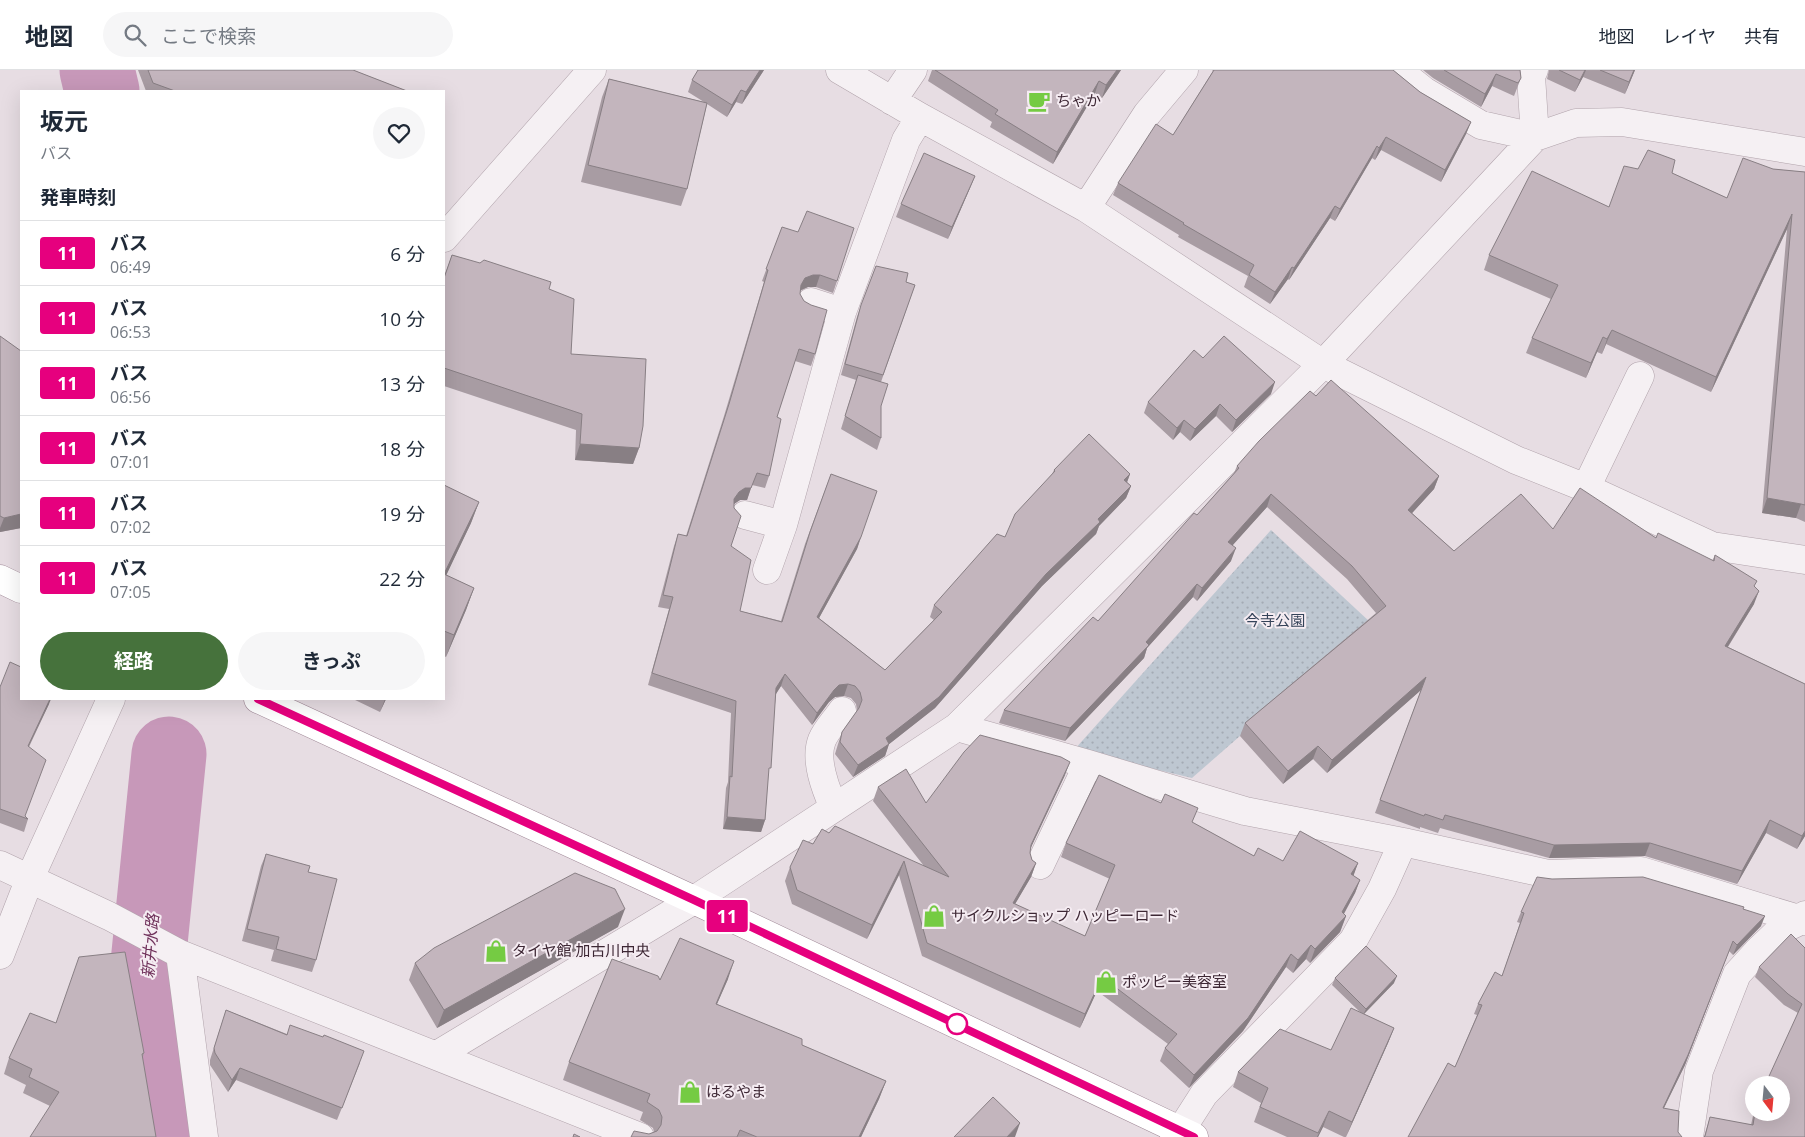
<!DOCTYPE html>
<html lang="ja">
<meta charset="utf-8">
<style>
:root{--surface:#fff;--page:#f6f6f7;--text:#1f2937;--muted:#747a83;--line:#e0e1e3;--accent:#46723c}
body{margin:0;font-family:"Open Sans","Noto Sans JP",sans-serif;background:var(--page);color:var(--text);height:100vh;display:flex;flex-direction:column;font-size:19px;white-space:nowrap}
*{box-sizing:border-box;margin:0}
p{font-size:16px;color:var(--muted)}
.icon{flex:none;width:28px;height:28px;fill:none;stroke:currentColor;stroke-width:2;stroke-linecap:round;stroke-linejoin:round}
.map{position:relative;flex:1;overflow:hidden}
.sheet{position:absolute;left:20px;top:20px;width:425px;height:610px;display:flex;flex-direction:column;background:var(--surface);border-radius:0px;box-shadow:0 5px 20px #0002}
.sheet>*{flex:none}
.badge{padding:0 10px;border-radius:4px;font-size:18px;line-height:32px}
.needle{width:32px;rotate:164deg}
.controls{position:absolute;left:1745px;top:1006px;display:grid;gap:10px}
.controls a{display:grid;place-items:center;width:45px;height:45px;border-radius:50%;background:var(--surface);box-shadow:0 5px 20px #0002;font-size:25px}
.map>.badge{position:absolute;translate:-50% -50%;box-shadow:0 0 0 2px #fff}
h2{padding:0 20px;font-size:19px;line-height:45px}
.round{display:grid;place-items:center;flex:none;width:52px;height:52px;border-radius:26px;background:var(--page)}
.overview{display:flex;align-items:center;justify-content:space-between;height:85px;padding:0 20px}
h1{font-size:24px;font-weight:700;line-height:38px}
.action{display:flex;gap:10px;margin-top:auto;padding:10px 20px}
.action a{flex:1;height:58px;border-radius:30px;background:var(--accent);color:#fff;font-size:20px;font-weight:700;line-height:58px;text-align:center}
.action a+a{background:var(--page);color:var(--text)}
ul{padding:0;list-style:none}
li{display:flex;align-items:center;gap:15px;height:65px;padding:0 20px;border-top:1px solid var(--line)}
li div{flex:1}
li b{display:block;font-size:19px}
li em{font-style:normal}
li .badge{min-width:55px;font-weight:700;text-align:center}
header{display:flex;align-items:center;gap:30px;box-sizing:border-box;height:70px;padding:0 25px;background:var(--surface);border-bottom:1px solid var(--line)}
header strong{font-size:24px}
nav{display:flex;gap:28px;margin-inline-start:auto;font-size:18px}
.search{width:350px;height:45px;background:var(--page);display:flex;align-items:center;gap:12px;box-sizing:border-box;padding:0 18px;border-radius:28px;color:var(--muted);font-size:19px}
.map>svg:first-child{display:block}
.park{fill:url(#park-dots)}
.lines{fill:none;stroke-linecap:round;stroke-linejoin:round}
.river{stroke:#c798b9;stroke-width:75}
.minor-casing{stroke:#b1a3ab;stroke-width:29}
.tertiary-casing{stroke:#b1a3ab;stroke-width:29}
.trunk-casing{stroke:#9d8594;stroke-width:29}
.minor{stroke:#f5f0f3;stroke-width:28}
.tertiary{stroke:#f5f0f3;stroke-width:28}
.trunk{stroke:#fff;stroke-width:28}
.wall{fill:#a89ca3}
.shaded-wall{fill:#887f84}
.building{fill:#c3b5bd;stroke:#887f84}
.line-casing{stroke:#fff;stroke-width:11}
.line{stroke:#e6007e;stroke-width:8}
.stop-dot{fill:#fff;stroke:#e6007e;stroke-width:2.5}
.labels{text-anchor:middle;stroke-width:4;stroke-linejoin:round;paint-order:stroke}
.poi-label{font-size:15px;fill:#3d2734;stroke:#f5ecf2;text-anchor:start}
.park-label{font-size:15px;fill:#354359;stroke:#f5ecf2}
.water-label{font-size:16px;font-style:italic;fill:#70325b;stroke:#f5ecf2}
</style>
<header>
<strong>地図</strong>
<div class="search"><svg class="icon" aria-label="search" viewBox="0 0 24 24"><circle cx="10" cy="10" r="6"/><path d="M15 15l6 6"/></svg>ここで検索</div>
<nav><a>地図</a><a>レイヤ</a><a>共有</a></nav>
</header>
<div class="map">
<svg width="1805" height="1067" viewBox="0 0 1805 1067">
<defs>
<pattern id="park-dots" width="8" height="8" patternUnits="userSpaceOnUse" patternTransform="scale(1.25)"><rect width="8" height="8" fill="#bec7d1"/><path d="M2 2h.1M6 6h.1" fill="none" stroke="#a4abb4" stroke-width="1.8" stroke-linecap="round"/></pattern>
</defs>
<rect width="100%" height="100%" fill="#e7dde3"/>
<path class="park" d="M1271 460 1370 552 1192 708 1074 680Z"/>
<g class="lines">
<path class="river" d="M97 0 102 21
M169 684 146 913 170 1067"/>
<defs>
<path id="minor" d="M840 0 920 47 1086 138 1323 294 1516 390 1586 418 1712 476 1805 490
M1398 0 1424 21 1481 55 1535 67 1531 6 1534 0
M892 31 913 0
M1086 138 1147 44 1184 0
M811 232 842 242
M1586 418 1640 306
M745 445 783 455
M767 500 783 455 842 242 906 70 920 47
M957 657 1088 694 1245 741 1403 772 1548 804 1641 801 1805 851
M834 738C826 720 814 690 822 670 826 660 836 650 842 641
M0 795 109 846 180 884 640 1067
M1040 795 1088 694
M180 884 204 1067
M437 985 694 830 957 657 1323 294 1535 67 1576 53 1622 52 1805 82
M1174 1067 1181 1060 1204 1024 1353 871 1382 819 1403 772
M1689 1067 1699 1001 1737 904 1758 881 1779 861 1802 850 1805 845"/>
<path id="tertiary" d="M444 168 592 0
M0 885 30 808 111 629"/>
<path id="trunk" d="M0 509 21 519
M258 629 694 830 1194 1067"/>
</defs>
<use href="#minor" class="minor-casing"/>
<use href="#tertiary" class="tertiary-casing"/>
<use href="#trunk" class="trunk-casing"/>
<use href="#minor" class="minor"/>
<use href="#tertiary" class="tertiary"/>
<use href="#trunk" class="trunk"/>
</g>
<path class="wall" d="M138 0H353L407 21H146Z
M698 0H764L742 34 736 32 727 47 707 34 687 119 681 136 581 112 602 27 609 9 704 32 688 22 692 10Z
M932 0H1121L1102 28 1095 23 1053 94 990 57 992 52 928 11Z
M1212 0H1393L1420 22 1471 52 1466 64 1441 112 1381 80 1375 90 1372 88 1335 151 1330 148 1289 210 1288 209 1270 234 1244 217 1248 206 1178 167 1179 165 1113 125 1118 113 1173 65 1213 1Z
M1423 0H1520L1521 8 1514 26 1492 16 1481 37 1433 8Z
M1549 0H1635L1625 24 1583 7 1575 22 1547 9Z
M1638 99 1672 103 1727 128 1773 99 1805 102V452L1796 448 1762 443 1787 159 1711 322 1606 274 1602 284 1597 282 1586 308 1526 283 1532 268 1551 229 1484 200 1489 185 1609 137Z
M975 106 970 118 948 169 896 147 901 134Z
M782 157 837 211 833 223 816 217H808L800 221V224L815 284 811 296 795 291 777 347 769 406 765 418 752 415 747 430H740L734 434 731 476 740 541 781 551 805 474 831 404 861 467 857 479 819 548 885 600 934 550 930 547 934 535 1005 467 1052 404 1054 400 1130 404 1127 412 1131 416 1126 428 1099 456 1096 464 1042 516 935 638 889 674 885 686 853 707 835 684 838 674 842 662 857 641 856 634 851 628 844 626 835 627 829 632 812 655 781 616 776 624 768 705 765 750 761 762 723 759 726 718 728 712 731 643 648 615 669 539 658 537 674 476 678 464 686 466 724 346 764 212 762 211Z
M452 185 549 219 571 284 639 378 633 394 575 390 576 360 444 316V207Z
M876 196 906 212 915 215 881 312V368L877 380 841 359 856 310 841 305 857 247Z
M0 266 21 458 0 462Z
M1203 288 1271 324 1232 362 1216 346 1190 371 1180 362 1173 370 1144 343 1148 332Z
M1316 326 1439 406 1434 419 1412 443 1454 481 1553 459 1656 468 1712 491 1715 485 1755 517 1754 534 1728 577 1805 614V766L1797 779 1766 763 1737 814 1645 786 1549 788 1440 758 1438 763 1420 757V759L1375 743 1421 620 1327 703 1313 689 1283 714 1240 666 1245 653 1376 543 1347 509 1267 437 1232 475 1231 491 1197 531 1193 527 1147 578 1144 588 1065 671 999 653 1004 640 1098 551 1197 445 1234 403 1237 396Z
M444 415 479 432 471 453 446 505 474 518 466 540 446 587 444 586Z
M0 617 49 634 29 677 25 746 28 749 24 762 0 753Z
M353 629H386L380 642Z
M1065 705 1030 779V783L1032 790 1036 793 1031 807 1015 834 1085 866 1110 809 1061 787 1066 773 1193 753 1254 786 1283 791 1358 793 1353 806 1360 810 1355 823 1344 844 1346 846 1340 862 1310 893 1306 889 1293 903 1286 897 1243 961 1189 1018 1160 991 1165 978 1168 974 1097 921 1080 958 922 886 899 805 867 869 792 834 785 811 790 797 813 774 829 763 924 796 873 731 878 717 926 733Z
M266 784 316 890 312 902 271 891 274 880 242 871 261 796Z
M1552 809 1743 839 1761 856 1733 885 1729 881 1685 995 1664 1038 1455 997 1477 945 1474 944 1478 934 1502 906 1520 853 1517 852 1521 842Z
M618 857 437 958 409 910 415 893Z
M1805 878V1067H1704L1710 1047 1751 1055 1754 1041V1042H1781L1798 943 1784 935 1755 907 1759 897Z
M1335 908 1394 913 1364 944 1394 958 1388 973 1346 1067H1344L1323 1057 1318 1067H1287L1254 1052 1261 1033 1233 1017 1238 1002 1331 980 1361 943 1332 915Z
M728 909 717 934 802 975 886 1011 879 1029 861 1067H631L649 1064 654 1062 653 1058 640 1050 643 1042 563 1010 569 992 660 910Z
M226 940 360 993 337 1050 236 1010 228 1022 210 995V990Z
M56 953 144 983 143 987 50 1036 23 1023 26 1015 4 1004 9 988Z"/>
<path class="shaded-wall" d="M760 0H764L742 34 746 22Z
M1117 0H1121L1102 28 1106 15Z
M1585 0H1586L1583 7 1575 22 1580 10Z
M1634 0H1635L1625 24 1629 12Z
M1496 4 1492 16 1481 37 1485 24Z
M1099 11 1095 23 1053 94 1057 82Z
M741 20 736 32 727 47 732 35Z
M1471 52 1466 64 1441 112 1445 100Z
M1386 67 1381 80 1375 90 1379 78Z
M1377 76 1372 88 1335 151 1340 139Z
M975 106 970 118 948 169 952 157Z
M1335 136 1330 148 1289 210 1294 198Z
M1792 144 1787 159 1711 322 1716 307Z
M1292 197 1288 209 1270 234 1275 222Z
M813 205H820L816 217H808L801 220 796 227 801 215 805 208Z
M1612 260 1606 274 1602 284 1607 269Z
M1603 267 1597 282 1586 308 1591 293Z
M1275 312 1271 324 1232 362 1236 350Z
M1220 334 1216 346 1190 371 1195 359Z
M1184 350 1180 362 1173 370 1177 358Z
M580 374 639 378 633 394 575 390Z
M1130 404 1126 415 1124 410Z
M1439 406 1434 419 1403 453 1408 440Z
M1131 416 1126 428 1099 456 1096 464 1042 516 935 638 888 675 889 674 885 686 853 707 858 695 886 668 1046 504 1098 449Z
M745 418H751L747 430H740L734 434V429L739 422Z
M1271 424 1267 437 1224 485 1228 472Z
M1767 428 1801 434 1796 448 1762 443Z
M479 432 471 453 444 510V504Z
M21 444V458L0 462V458L4 448Z
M861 467 857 479 813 559 817 547Z
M1236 478 1231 491 1197 531 1202 518Z
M1197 514 1193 527 1147 578 1144 588 1065 671 1070 658Z
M474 518 466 540 446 587 454 565Z
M1759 521 1754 534 1720 589 1725 576Z
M785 604 781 616 772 630 776 618Z
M1426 607 1421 620 1327 703 1332 690Z
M848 614 844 626 835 627 829 632 812 655 817 643 834 620 839 615Z
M50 629H51L49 634 23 688 28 676Z
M385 629H386L380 642Z
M1318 676 1313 689 1283 714 1288 701Z
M1070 692 1065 705 1026 788 1031 775Z
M727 747 765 750 761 762 723 759Z
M1770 750 1766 763 1737 814 1742 801Z
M1805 761V766L1797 779 1802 766Z
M1650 773 1645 786 1549 788 1554 775Z
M904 791 899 805 867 869 872 855Z
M1036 793 1031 807 1008 846 1013 833Z
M1358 793 1353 807 1351 804Z
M1360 810 1355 823 1337 856 1342 842Z
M625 839 618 857 437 958 444 940Z
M1346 846 1340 862 1310 893 1315 879Z
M1765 846 1761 856 1733 885 1737 875Z
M1311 875 1306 889 1293 903 1298 890Z
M1729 881 1685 995 1659 1048 1663 1038Z
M1291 884 1286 897 1243 961 1189 1018 1194 1005Z
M734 891 728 909 709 952 716 934Z
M1397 906 1394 913 1363 945 1366 939Z
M1102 907 1097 921 1080 958 1085 944Z
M1394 958 1388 973 1346 1067 1352 1052Z
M240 998 236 1010 228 1022 232 1010Z
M886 1011 879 1029 861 1067H859Z
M1329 1041 1323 1057 1318 1067H1317Z
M1020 1053 1015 1067H1007Z"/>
<path class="building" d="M148 0H353L407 21H175L153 13Z
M698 0H760L746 22 741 20 732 35 692 10Z
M935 0H1117L1106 15 1099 11 1057 82 995 44 998 40Z
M1214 0H1393L1420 22 1471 52 1445 100 1386 67 1379 78 1377 76 1340 139 1335 136 1294 198 1292 197 1275 222 1249 205 1254 195 1183 154 1184 153 1118 113 1156 54 1173 65Z
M1444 0H1520L1521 8 1518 13 1496 4 1485 24Z
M1559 0H1585L1580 10Z
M1600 0H1634L1629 12Z
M609 9 707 33 687 119 588 95Z
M1648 80 1675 90 1672 103 1727 128 1743 88 1773 99 1805 102V435L1801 434 1767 428 1792 144 1716 307 1612 260 1607 269 1603 267 1591 293 1532 268 1558 215 1489 185 1532 101 1609 137 1624 96 1638 99Z
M924 83 975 106 952 157 901 134Z
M807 141 854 158 837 211 820 205H813L805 208 801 215 800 224 804 231 811 235 827 240 815 284 799 279 777 347 781 349 769 406 757 403 751 418H745L739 422 734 429V438L741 446 731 476 751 490 740 541 782 552 810 462 831 404 877 421 861 467 817 547 885 600 942 542 934 535 997 464 1005 467 1015 444 1055 401 1054 400 1089 364 1130 404 1124 410 1131 416 1098 449 1100 452 1046 504 939 627 886 668 889 674 858 695 840 672 842 662 859 638 862 630 860 622 855 616 848 614 839 615 834 620 817 643 785 604 776 618 771 698H769L765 750 727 747 730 706 732 707 736 631 652 603 673 527 663 525 678 464 687 466 729 334 768 200 766 199 782 157 798 162Z
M452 185 480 193 484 190 551 212 549 219 574 229 571 284 646 289 643 356 639 378 580 374 582 344 444 298V208Z
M876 196 908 203 906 212 915 215 883 305 845 294 861 235Z
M0 266 21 281V444L4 448 0 446Z
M1224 266 1275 312 1236 350 1220 334 1195 359 1184 350 1177 358 1148 332 1194 280 1203 288Z
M858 305 888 314 881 336V368L845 346Z
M1331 310 1439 406 1408 440 1454 481 1521 424 1553 459 1580 418 1656 468 1658 463 1714 491 1715 485 1757 511 1754 516 1759 521 1725 576 1805 614V761L1802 766 1770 750 1742 801 1650 773 1554 775 1445 745 1443 750 1425 744 1424 746 1380 730 1426 607 1332 690 1318 676 1288 701 1245 653 1386 536 1352 496 1271 424 1228 472 1236 478 1202 518 1197 514 1146 572 1149 575 1070 658 1004 640 1093 547 1098 551 1194 443 1197 445 1239 398 1237 396 1259 371 1310 321 1316 326Z
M444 415 479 432 444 504 474 518 454 565 444 561Z
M10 592 21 597V629H50L28 676 46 690 25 746 28 749 0 739V617Z
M980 665 1061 687 1070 692 1031 775 1030 783 1032 790 1036 793 1013 833 1085 866 1115 795 1066 773 1099 705 1161 733 1165 724 1198 738 1192 752 1254 786 1258 778 1283 791 1300 761 1358 793 1351 804 1360 810 1342 842 1346 846 1315 879 1311 875 1298 890 1291 884 1248 948 1194 1005 1165 978 1177 964 1102 907 1085 944 927 873 904 791 872 855 797 820 790 797 803 770 813 774 822 759 829 763 835 756 949 807 878 717 906 699 926 733 964 682Z
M266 784 310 796 308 802 337 809 316 890 276 879 279 867 247 859Z
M575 803 615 819 625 839 444 940 415 893 434 878Z
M1537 807 1552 809 1643 807 1744 837 1743 839 1765 846 1737 875 1733 871 1688 985 1663 1038 1679 1041 1678 1062 1682 1067H1408L1448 993 1455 997 1482 935 1478 934 1495 902 1502 906 1524 843 1521 842Z
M1791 864 1805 878V1067H1704L1705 1066 1710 1047 1753 1055 1755 1042H1781V1015H1765L1802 934 1788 924 1759 897Z
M680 868 734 891 716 934 802 969V975L886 1011 859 1067H757L740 1060 737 1067H631L634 1061 649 1064 657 1061 661 1055 662 1047 659 1040 647 1032 650 1024 569 992 612 889 658 906 660 910Z
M1366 876 1397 906 1366 939 1335 908Z
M125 882 144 983 142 984 156 1067H30L59 1022 29 1007 32 999 9 988 30 943 56 953 79 887Z
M1351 938 1394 958 1352 1052 1329 1041 1318 1063 1260 1037 1268 1018 1238 1002 1280 959 1331 980Z
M226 940 287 965 290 955 323 967 324 965 364 981 342 1038 240 998 232 1010 215 983 214 978Z
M993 1027 1020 1053 1007 1067H954Z
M574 1064 580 1067H573Z"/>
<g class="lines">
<defs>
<path id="line" d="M258 629 694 830 1194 1067"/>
</defs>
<use href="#line" class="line-casing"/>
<use href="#line" class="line"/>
</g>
<defs>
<symbol id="cafe-bare" viewBox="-9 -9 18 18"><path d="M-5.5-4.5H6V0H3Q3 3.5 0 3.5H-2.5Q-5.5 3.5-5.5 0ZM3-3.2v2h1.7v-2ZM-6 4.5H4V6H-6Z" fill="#75cb43" stroke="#f5ecf2" stroke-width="2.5" paint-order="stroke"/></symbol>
<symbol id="shop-bare" viewBox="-9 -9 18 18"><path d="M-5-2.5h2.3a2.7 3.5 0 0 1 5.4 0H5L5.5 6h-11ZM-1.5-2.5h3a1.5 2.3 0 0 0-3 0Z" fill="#75cb43" stroke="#f5ecf2" stroke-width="2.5" paint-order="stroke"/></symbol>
</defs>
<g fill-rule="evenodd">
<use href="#cafe-bare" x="1023" y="15" width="32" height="32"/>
<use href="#shop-bare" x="918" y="830" width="32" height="32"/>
<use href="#shop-bare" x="480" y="865" width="32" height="32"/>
<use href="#shop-bare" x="1090" y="896" width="32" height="32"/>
<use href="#shop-bare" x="674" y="1006" width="32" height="32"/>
</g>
<circle class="stop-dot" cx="957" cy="954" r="10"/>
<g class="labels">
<g class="poi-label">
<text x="1056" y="36">ちゃか</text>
<text x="951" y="851">サイクルショップ ハッピーロード</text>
<text x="512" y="886">タイヤ館 加古川中央</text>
<text x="1122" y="917">ポッピー美容室</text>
<text x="706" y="1027">はるやま</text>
</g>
<g class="park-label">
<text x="1275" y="556">今寺公園</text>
</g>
<g class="water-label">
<text transform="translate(150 876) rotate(-85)" y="6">新井水路</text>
</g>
</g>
</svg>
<div class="controls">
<a><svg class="needle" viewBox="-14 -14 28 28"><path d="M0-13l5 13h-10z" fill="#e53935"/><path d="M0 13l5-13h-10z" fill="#747a83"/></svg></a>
</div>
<b class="badge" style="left:727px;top:846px;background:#e6007e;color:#fff">11</b>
<section class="sheet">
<div class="overview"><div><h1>坂元</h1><p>バス</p></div><a class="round"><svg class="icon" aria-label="heart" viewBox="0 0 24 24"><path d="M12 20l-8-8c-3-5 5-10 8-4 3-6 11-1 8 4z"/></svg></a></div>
<h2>発車時刻</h2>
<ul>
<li><span class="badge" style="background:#e6007e;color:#fff">11</span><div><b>バス</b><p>06:49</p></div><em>6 分</em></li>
<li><span class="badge" style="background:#e6007e;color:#fff">11</span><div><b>バス</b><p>06:53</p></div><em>10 分</em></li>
<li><span class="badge" style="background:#e6007e;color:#fff">11</span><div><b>バス</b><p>06:56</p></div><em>13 分</em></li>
<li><span class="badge" style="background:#e6007e;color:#fff">11</span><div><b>バス</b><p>07:01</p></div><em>18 分</em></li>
<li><span class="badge" style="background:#e6007e;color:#fff">11</span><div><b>バス</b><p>07:02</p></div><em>19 分</em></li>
<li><span class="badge" style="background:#e6007e;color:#fff">11</span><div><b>バス</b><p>07:05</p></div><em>22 分</em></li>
</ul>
<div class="action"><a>経路</a><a>きっぷ</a></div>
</section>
</div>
